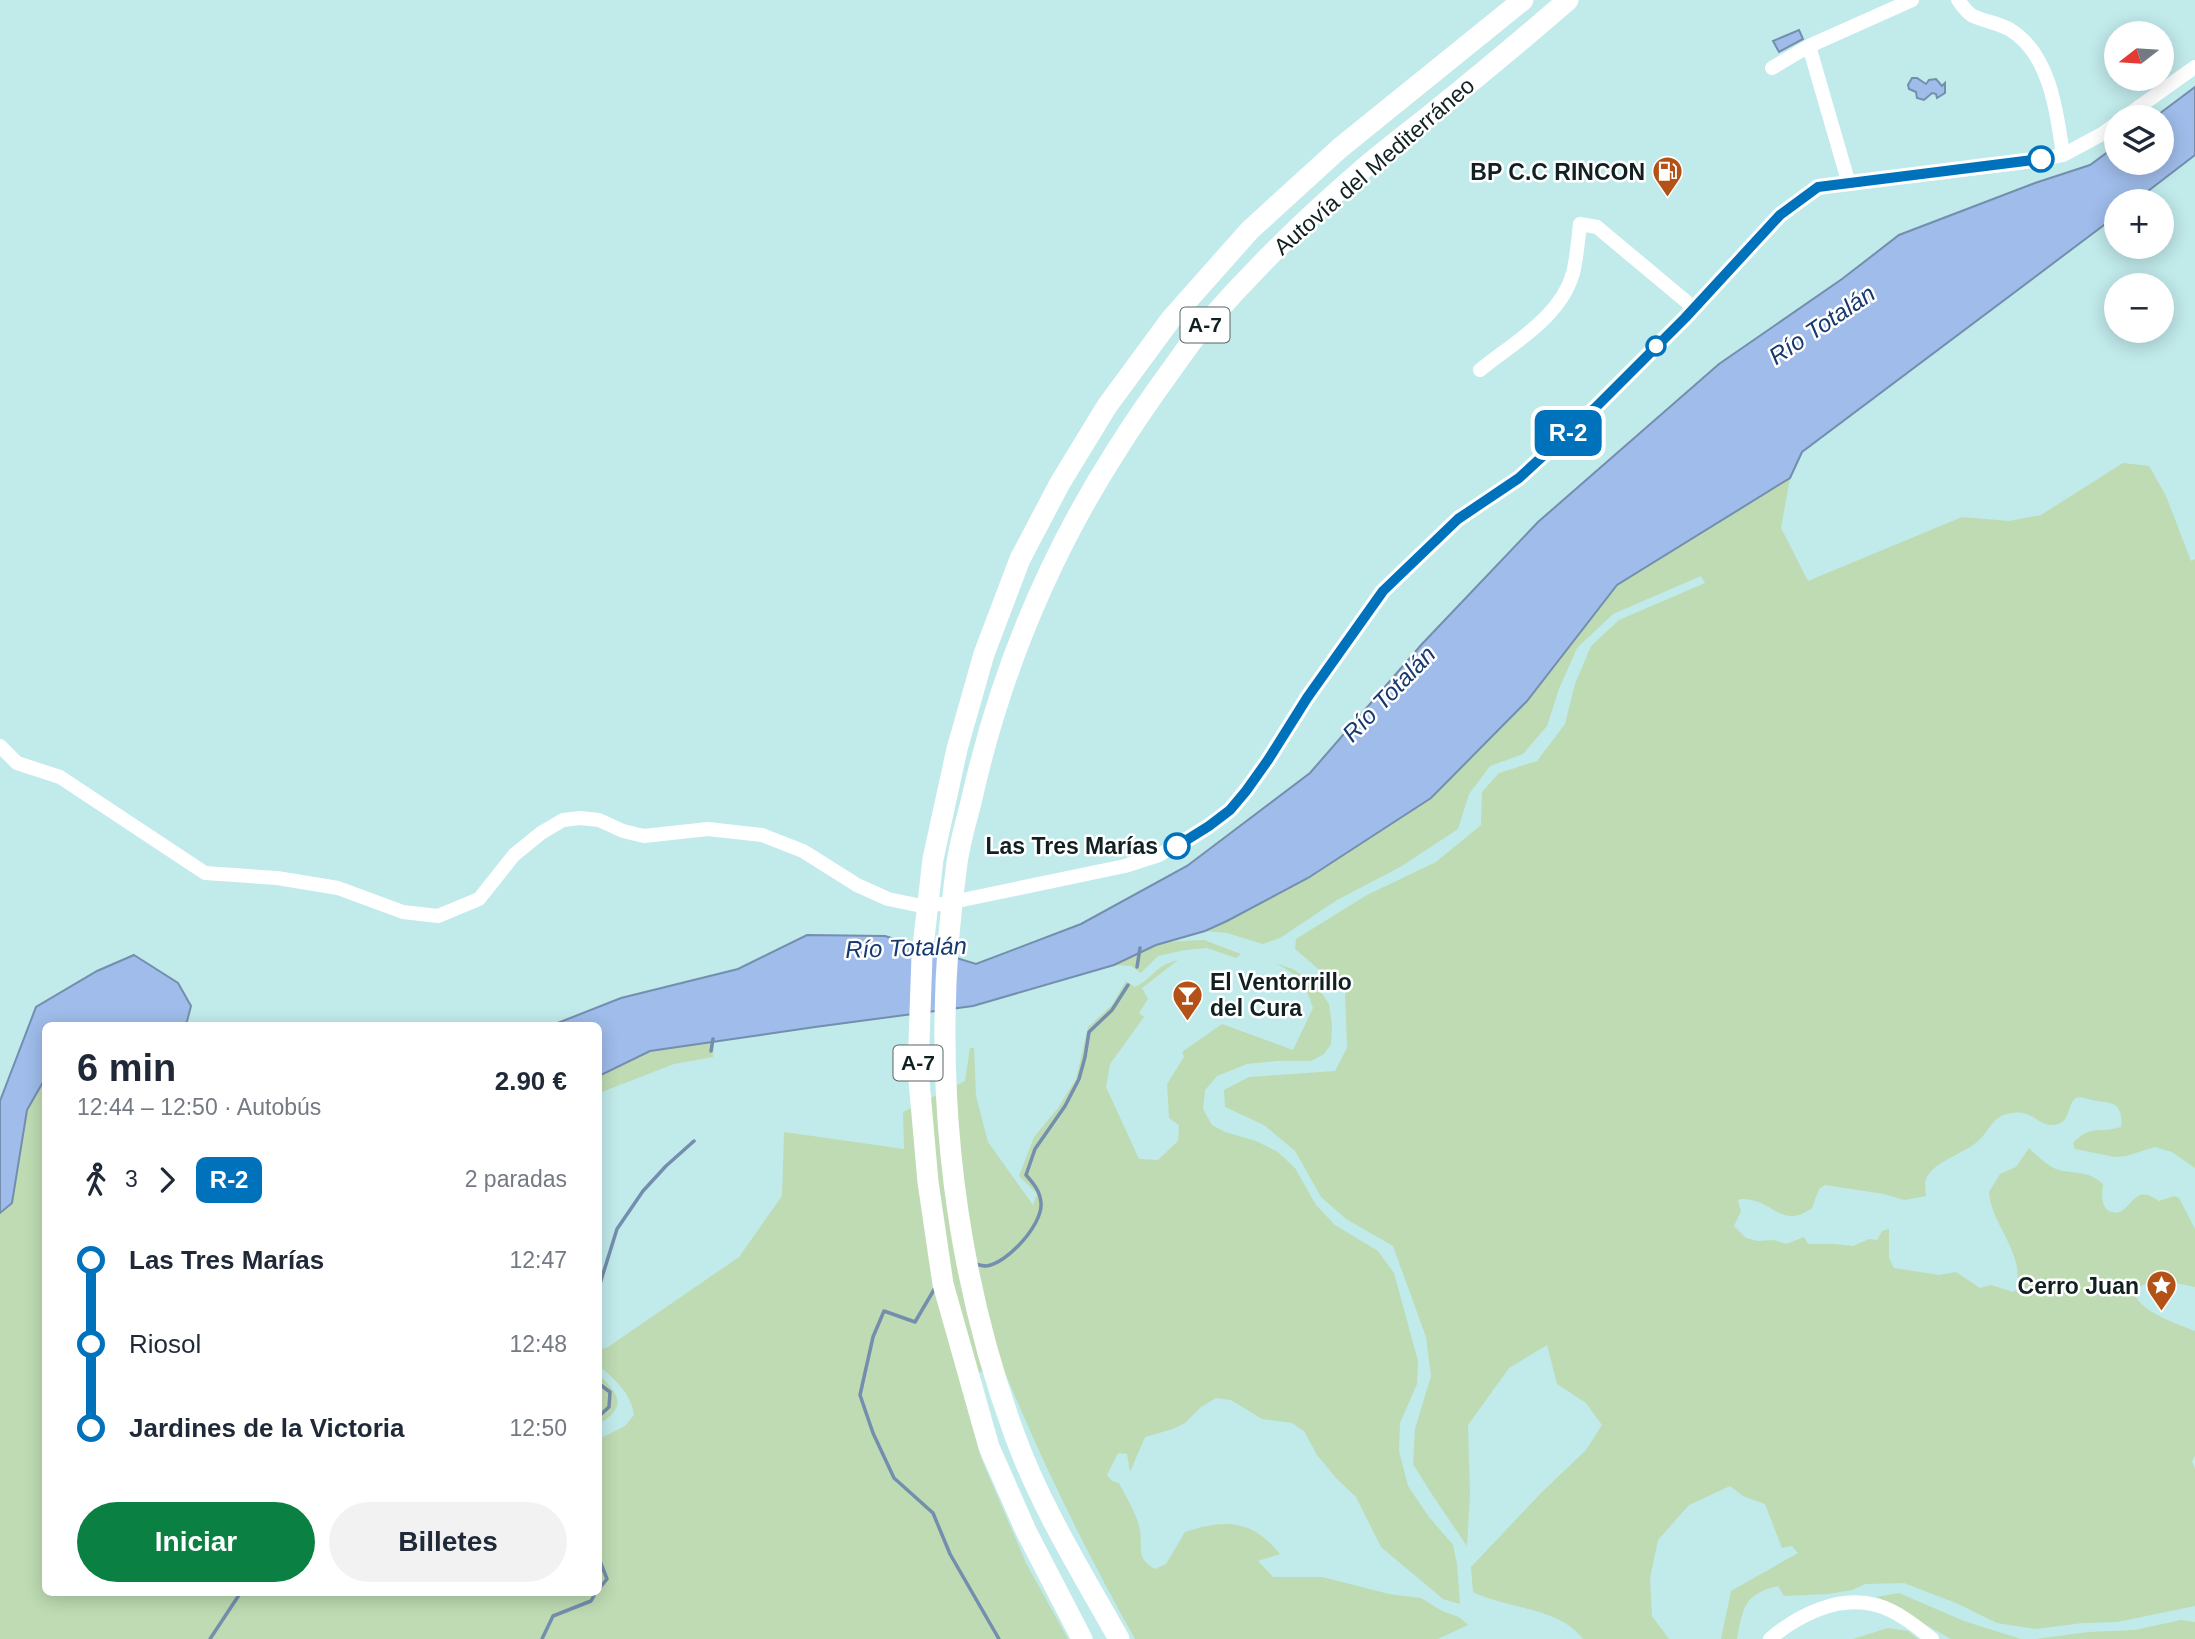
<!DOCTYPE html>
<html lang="es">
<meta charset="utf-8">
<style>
:root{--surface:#fff;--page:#f2f2f3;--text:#1f2937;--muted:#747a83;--accent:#0b8043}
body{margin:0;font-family:Helvetica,sans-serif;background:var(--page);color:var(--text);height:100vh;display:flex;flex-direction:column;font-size:26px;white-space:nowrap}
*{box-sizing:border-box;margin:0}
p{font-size:23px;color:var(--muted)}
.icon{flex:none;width:38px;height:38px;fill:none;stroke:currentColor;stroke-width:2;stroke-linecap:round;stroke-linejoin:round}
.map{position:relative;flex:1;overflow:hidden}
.details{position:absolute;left:42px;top:1022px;width:560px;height:574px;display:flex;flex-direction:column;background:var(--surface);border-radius:10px;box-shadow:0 4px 18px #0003}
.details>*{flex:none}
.badge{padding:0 14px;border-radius:10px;font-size:24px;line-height:46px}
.needle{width:46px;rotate:253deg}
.tools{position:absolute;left:2104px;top:21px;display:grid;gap:14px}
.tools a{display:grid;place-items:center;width:70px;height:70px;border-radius:50%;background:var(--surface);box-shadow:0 4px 18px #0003;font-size:35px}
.map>.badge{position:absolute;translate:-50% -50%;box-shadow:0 0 0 4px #fff}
.legs{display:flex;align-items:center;gap:10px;height:77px;padding:0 35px;font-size:23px}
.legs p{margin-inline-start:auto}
.headline{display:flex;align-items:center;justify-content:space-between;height:119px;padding:0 35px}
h1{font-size:38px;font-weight:600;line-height:52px}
.button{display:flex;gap:14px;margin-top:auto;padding:14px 35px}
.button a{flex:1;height:80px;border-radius:42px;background:var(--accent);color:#fff;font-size:28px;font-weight:600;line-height:80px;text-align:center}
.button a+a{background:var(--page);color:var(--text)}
ul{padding:0 35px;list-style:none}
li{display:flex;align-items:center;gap:24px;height:84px;font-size:26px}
li i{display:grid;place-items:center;width:10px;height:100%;margin:0 9px;background:currentColor}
li i::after{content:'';width:18px;height:18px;margin:-9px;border:5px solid;border-radius:50%;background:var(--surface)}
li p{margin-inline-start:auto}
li:first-child i{background:linear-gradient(#0000 50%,currentColor 0)}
li:last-child i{background:linear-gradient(currentColor 50%,#0000 0)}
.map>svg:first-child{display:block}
.green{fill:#bedbb3}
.water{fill:#9fbcea;stroke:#748eae;stroke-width:2}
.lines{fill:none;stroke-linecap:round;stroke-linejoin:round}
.stream{stroke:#748eae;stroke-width:3.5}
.minor{stroke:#fff;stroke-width:14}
.highway{stroke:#fff;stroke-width:21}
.line-1-casing{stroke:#fff;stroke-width:16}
.line-1{stroke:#0072bc;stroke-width:10}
.stop-1-dot{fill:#fff;stroke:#0072bc;stroke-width:3.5}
.labels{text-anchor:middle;stroke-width:5;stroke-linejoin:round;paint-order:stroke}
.shield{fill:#fff;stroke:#586464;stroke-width:2}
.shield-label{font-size:21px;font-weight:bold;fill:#112121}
.street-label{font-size:23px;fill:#112121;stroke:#fff}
.poi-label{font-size:23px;font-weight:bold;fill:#112121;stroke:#fff;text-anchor:end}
.stop-label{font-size:23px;font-weight:bold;fill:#112121;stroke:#fff;text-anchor:end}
.water-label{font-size:24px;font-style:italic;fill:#16396f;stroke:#fff}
</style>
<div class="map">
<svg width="2195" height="1639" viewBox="0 0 2195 1639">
<rect width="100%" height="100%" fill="#c1eaeb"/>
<path class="green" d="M2123 463 2149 466 2166 496 2191 561 2195 559V1168L2172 1152 2155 1147 2126 1156 2115 1157 2075 1149 2073 1143C2091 1124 2098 1134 2121 1127 2124 1101 2110 1103 2092 1100 2087 1099 2080 1096 2076 1098 2066 1104 2072 1124 2053 1125 2038 1126 2033 1110 2013 1113 1991 1115 1992 1129 1977 1142 1964 1153 1937 1161 1928 1175 1924 1182 1925 1188 1926 1196L1904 1200 1884 1194 1825 1185 1819 1189 1812 1208C1781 1231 1772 1197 1740 1199L1738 1201 1741 1211 1734 1226 1746 1238 1758 1241 1774 1240 1786 1244 1804 1237 1808 1244H1834L1853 1246 1869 1239 1877 1240 1882 1231 1889 1229V1258L1894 1268 1939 1275 1956 1272 1980 1288 1991 1285 2013 1292 2017 1289C2017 1282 2018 1274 2017 1267 2012 1240 1991 1219 1989 1192L2000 1174 2016 1167 2029 1148C2036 1155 2047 1165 2056 1169 2074 1175 2086 1169 2103 1184 2102 1193 2100 1210 2112 1212 2116 1213 2119 1213 2123 1210 2137 1198 2139 1187 2159 1201L2174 1196 2179 1198 2195 1229V1287C2175 1283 2149 1273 2134 1293 2140 1312 2178 1324 2195 1331V1456L2192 1461 2195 1469V1606L2117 1622 2083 1623 2035 1629 1997 1623 1956 1603 1904 1583 1865 1584 1852 1590 1828 1594 1784 1596 1778 1586C1744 1594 1743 1607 1737 1639H1721L1731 1591 1798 1553 1792 1546 1782 1548 1765 1504 1743 1496 1730 1486 1689 1505 1658 1540 1650 1578 1652 1616 1669 1639H1583C1559 1607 1507 1609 1473 1592L1471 1567 1541 1493 1586 1450 1602 1425 1586 1403 1557 1384 1547 1345 1509 1368 1468 1425 1470 1494 1467 1546 1431 1493 1413 1464 1415 1429 1431 1376 1426 1337 1393 1246 1346 1219 1321 1197 1295 1151 1264 1125 1225 1107 1224 1090 1249 1077 1335 1071 1347 1048 1345 992 1295 949 1296 939 1367 895 1436 862 1481 825 1482 792 1499 773 1537 761 1565 724 1575 684 1591 646 1619 620 1705 583 1701 576 1613 614 1577 648 1559 689 1547 726 1523 754 1490 766 1469 794 1458 829 1402 866 1337 900 1280 938 1263 944 1227 933 1205 931 1227 921 1308 878 1431 798 1527 701 1617 585 1790 478 1781 528 1808 581 1962 517 2009 521 2041 515Z
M1204 940 1241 954 1236 958 1207 948 1185 950 1158 956 1141 973 1131 966 1114 965 1164 942Z
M1178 960 1142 988 1148 999 1139 1013 1144 1017 1110 1064 1106 1087 1139 1159 1158 1160 1178 1141 1179 1125 1169 1118 1167 1084 1184 1057 1182 1052 1222 1024 1293 1050 1313 1008C1304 981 1301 977 1275 963L1293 969 1317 986 1329 1004 1332 1025 1331 1044 1324 1054 1311 1061H1277L1247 1064 1217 1076 1205 1090 1203 1109 1212 1125 1225 1132 1256 1141 1278 1152 1295 1168 1316 1205 1335 1225 1378 1251 1394 1273 1418 1361 1417 1384 1400 1423 1399 1451 1408 1486 1429 1517 1453 1545 1457 1564 1460 1604 1443 1599 1381 1547 1356 1497 1337 1479 1317 1455 1304 1431 1292 1423 1262 1419 1231 1400 1216 1398 1201 1407 1185 1423 1173 1429 1145 1437 1130 1472 1127 1454 1118 1453 1107 1475 1112 1481 1119 1483C1126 1497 1137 1514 1140 1530 1143 1549 1135 1557 1155 1569L1166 1564 1185 1532C1225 1519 1252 1519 1280 1554L1258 1561 1273 1577H1322L1389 1594 1421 1598 1442 1611 1459 1617 1468 1625 1438 1639H1135C1085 1550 1041 1460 1002 1365L959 1379 982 1460 1026 1563 1068 1639H0V1213L12 1203 27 1110 43 1082 45 1081 46 1592H598L599 1439 625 1426 634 1415C631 1392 615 1381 599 1365V1350L608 1347 739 1257 782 1196 784 1132 904 1149 903 1112 965 1081 970 1048H974L976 1096 988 1142 1033 1205 1037 1194 1019 1176 1034 1137 1058 1108 1076 1079 1088 1027 1112 1005 1126 981 1135 987C1155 977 1154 966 1178 960Z
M714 1042 713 1057 674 1064 599 1093V1076L650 1051Z
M598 1374C619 1393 628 1407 599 1424Z
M1899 1593 1964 1621 2021 1639H1951L1876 1597Z
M2181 1620 2195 1622V1639H2035L2089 1632 2135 1630Z
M1888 1628 1908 1631 1918 1639H1853Z"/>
<path class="water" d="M1799 30 1803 39 1779 52 1773 41Z
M1912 78H1917L1926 84 1929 80 1936 79 1942 86 1945 83V93L1937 98 1936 94 1932 93 1924 100 1917 98 1916 92 1909 89 1908 85Z
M2195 87V155L2135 201H2116V216L1802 452 1790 478 1617 585 1527 701 1431 798 1308 878 1227 921 1205 931 1156 945 1114 965 973 1006 815 1027 650 1051 599 1076 598 1026H550L621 998 738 969 807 935 885 936 976 964 1081 924 1187 866 1310 773 1422 644 1538 522 1719 364 1842 279 1899 235 2035 183 2090 165 2116 146V163H2161V117H2155Z
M134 955 178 983 191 1006 186 1025 46 1026 45 1081 43 1082 27 1110 12 1203 0 1213V1101L36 1007 97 971Z"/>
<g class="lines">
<path class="stream" d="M1137 967 1140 948
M711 1051 713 1039
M975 1264C979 1265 983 1266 986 1266 1007 1264 1043 1224 1041 1203 1040 1191 1034 1184 1026 1175L1035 1149 1065 1106 1079 1079 1085 1057 1089 1032 1112 1010 1128 985
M935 1288 915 1322 884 1311 873 1337 860 1395 873 1433 894 1478 933 1513 950 1554 999 1639
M598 1290 617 1229 643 1191 666 1166 694 1141
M598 1383 610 1392 609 1407 598 1417
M598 1556 607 1579 598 1590
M210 1639 241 1592
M542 1639 553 1616 591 1601 596 1592"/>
<path class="minor" d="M1958 0C1962 5 1967 13 1973 16 1984 21 1998 23 2009 29 2050 53 2057 112 2063 155
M1809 46 1849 184
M1772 68 1809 46 1912 0
M2125 117 2195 67
M1480 370C1513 343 1561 317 1573 273 1577 257 1578 240 1580 224L1597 227 1694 308
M0 746 17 763 60 777 205 873 277 878 338 888 403 912 438 916 479 899 514 855 541 833 563 820 580 818 599 820 623 831 644 836 708 829 762 835 803 851 857 885 888 899 917 905 943 904 1125 866 1159 855 1209 826 1230 810 1268 760 1307 698 1383 591 1458 519 1519 478 1595 408 1685 318 1780 215 1818 187 2018 163 2063 155 2102 134 2116 124
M1770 1639C1798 1615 1838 1595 1876 1605 1896 1610 1916 1626 1932 1639"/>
<path class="highway" d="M1082 1639 1026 1531 989 1447 943 1284 928 1182 918 1069 922 956 933 859 957 749 984 654 1020 559 1060 483 1107 406 1171 319 1250 230 1340 148 1523 0
M1119 1639C1082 1573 1041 1507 1015 1436 948 1254 930 1054 957 863 960 841 967 819 972 798 1000 674 1049 555 1118 448 1135 421 1153 395 1172 369 1183 354 1193 338 1206 324 1252 271 1302 222 1355 176 1378 155 1404 136 1429 116 1476 78 1522 40 1568 0"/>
</g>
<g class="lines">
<defs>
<path id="line-1" d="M1177 846 1209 826 1230 810 1246 791 1268 760 1307 698 1383 591 1458 519 1519 478 1595 408 1685 318 1780 215 1818 187 2041 159"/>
</defs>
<use href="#line-1" class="line-1-casing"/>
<use href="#line-1" class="line-1"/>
</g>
<defs>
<symbol id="fuel-pin" viewBox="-11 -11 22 30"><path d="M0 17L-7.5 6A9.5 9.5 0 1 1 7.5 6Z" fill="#b35116" stroke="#fff"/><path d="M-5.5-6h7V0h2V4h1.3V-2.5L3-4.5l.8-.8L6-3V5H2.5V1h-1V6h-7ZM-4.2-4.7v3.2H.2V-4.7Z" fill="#fff"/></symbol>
<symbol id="bar-pin" viewBox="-11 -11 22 30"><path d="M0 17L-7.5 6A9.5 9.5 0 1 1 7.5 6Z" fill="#b35116" stroke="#fff"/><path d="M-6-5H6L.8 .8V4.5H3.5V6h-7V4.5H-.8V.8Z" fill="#fff"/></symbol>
<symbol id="sight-pin" viewBox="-11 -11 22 30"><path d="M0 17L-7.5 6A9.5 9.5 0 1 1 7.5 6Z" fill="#b35116" stroke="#fff"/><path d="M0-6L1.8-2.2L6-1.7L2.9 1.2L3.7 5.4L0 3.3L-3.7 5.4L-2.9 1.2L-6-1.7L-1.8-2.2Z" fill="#fff"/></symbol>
</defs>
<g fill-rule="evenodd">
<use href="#fuel-pin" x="1650" y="154" width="35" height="47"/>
<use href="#bar-pin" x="1170" y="978" width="35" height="47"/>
<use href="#sight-pin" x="2144" y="1268" width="35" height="47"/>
</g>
<g class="stop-1-dot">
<circle cx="2041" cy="159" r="12"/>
<circle cx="1656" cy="346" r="9"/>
<circle cx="1177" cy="846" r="12"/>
</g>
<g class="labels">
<g class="shield">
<rect x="1180.5" y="307.5" width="49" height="35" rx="5"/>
<rect x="893.5" y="1045.5" width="49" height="35" rx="5"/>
</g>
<g class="shield-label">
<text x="1205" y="332">A-7</text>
<text x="918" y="1070">A-7</text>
</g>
<g class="street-label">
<text transform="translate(1374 166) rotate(-41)" y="8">Autovía del Mediterráneo</text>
</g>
<g class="poi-label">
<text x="1645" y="180">BP C.C RINCON</text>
<text x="1210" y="990" text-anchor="start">El Ventorrillo<tspan x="1210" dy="26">del Cura</tspan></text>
<text x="2139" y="1294">Cerro Juan</text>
</g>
<g class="stop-label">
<text x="1158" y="854">Las Tres Marías</text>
</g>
<g class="water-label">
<text transform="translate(1822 325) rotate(-34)" y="8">Río Totalán</text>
<text transform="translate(1389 694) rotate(-46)" y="8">Río Totalán</text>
<text transform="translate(906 948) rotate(-2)" y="8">Río Totalán</text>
</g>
</g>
</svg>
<div class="tools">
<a><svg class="needle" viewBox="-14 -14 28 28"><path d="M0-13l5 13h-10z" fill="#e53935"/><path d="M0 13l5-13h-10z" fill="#747a83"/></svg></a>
<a><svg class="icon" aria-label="layers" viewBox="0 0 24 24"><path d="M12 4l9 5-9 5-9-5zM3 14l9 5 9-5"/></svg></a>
<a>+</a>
<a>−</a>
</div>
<b class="badge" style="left:1568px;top:433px;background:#0072bc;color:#fff">R-2</b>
<section class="details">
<div class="headline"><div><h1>6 min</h1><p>12:44 – 12:50 · Autobús</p></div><b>2.90 €</b></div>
<div class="legs"><svg class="icon" aria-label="walk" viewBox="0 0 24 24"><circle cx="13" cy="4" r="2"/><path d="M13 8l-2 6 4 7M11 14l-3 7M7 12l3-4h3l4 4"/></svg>3<svg class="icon" aria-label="forward" viewBox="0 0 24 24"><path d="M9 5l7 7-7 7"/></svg><b class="badge" style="background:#0072bc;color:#fff">R-2</b><p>2 paradas</p></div>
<ul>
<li><i style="color:#0072bc"></i><b>Las Tres Marías</b><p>12:47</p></li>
<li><i style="color:#0072bc"></i><span>Riosol</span><p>12:48</p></li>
<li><i style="color:#0072bc"></i><b>Jardines de la Victoria</b><p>12:50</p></li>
</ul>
<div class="button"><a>Iniciar</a><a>Billetes</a></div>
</section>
</div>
